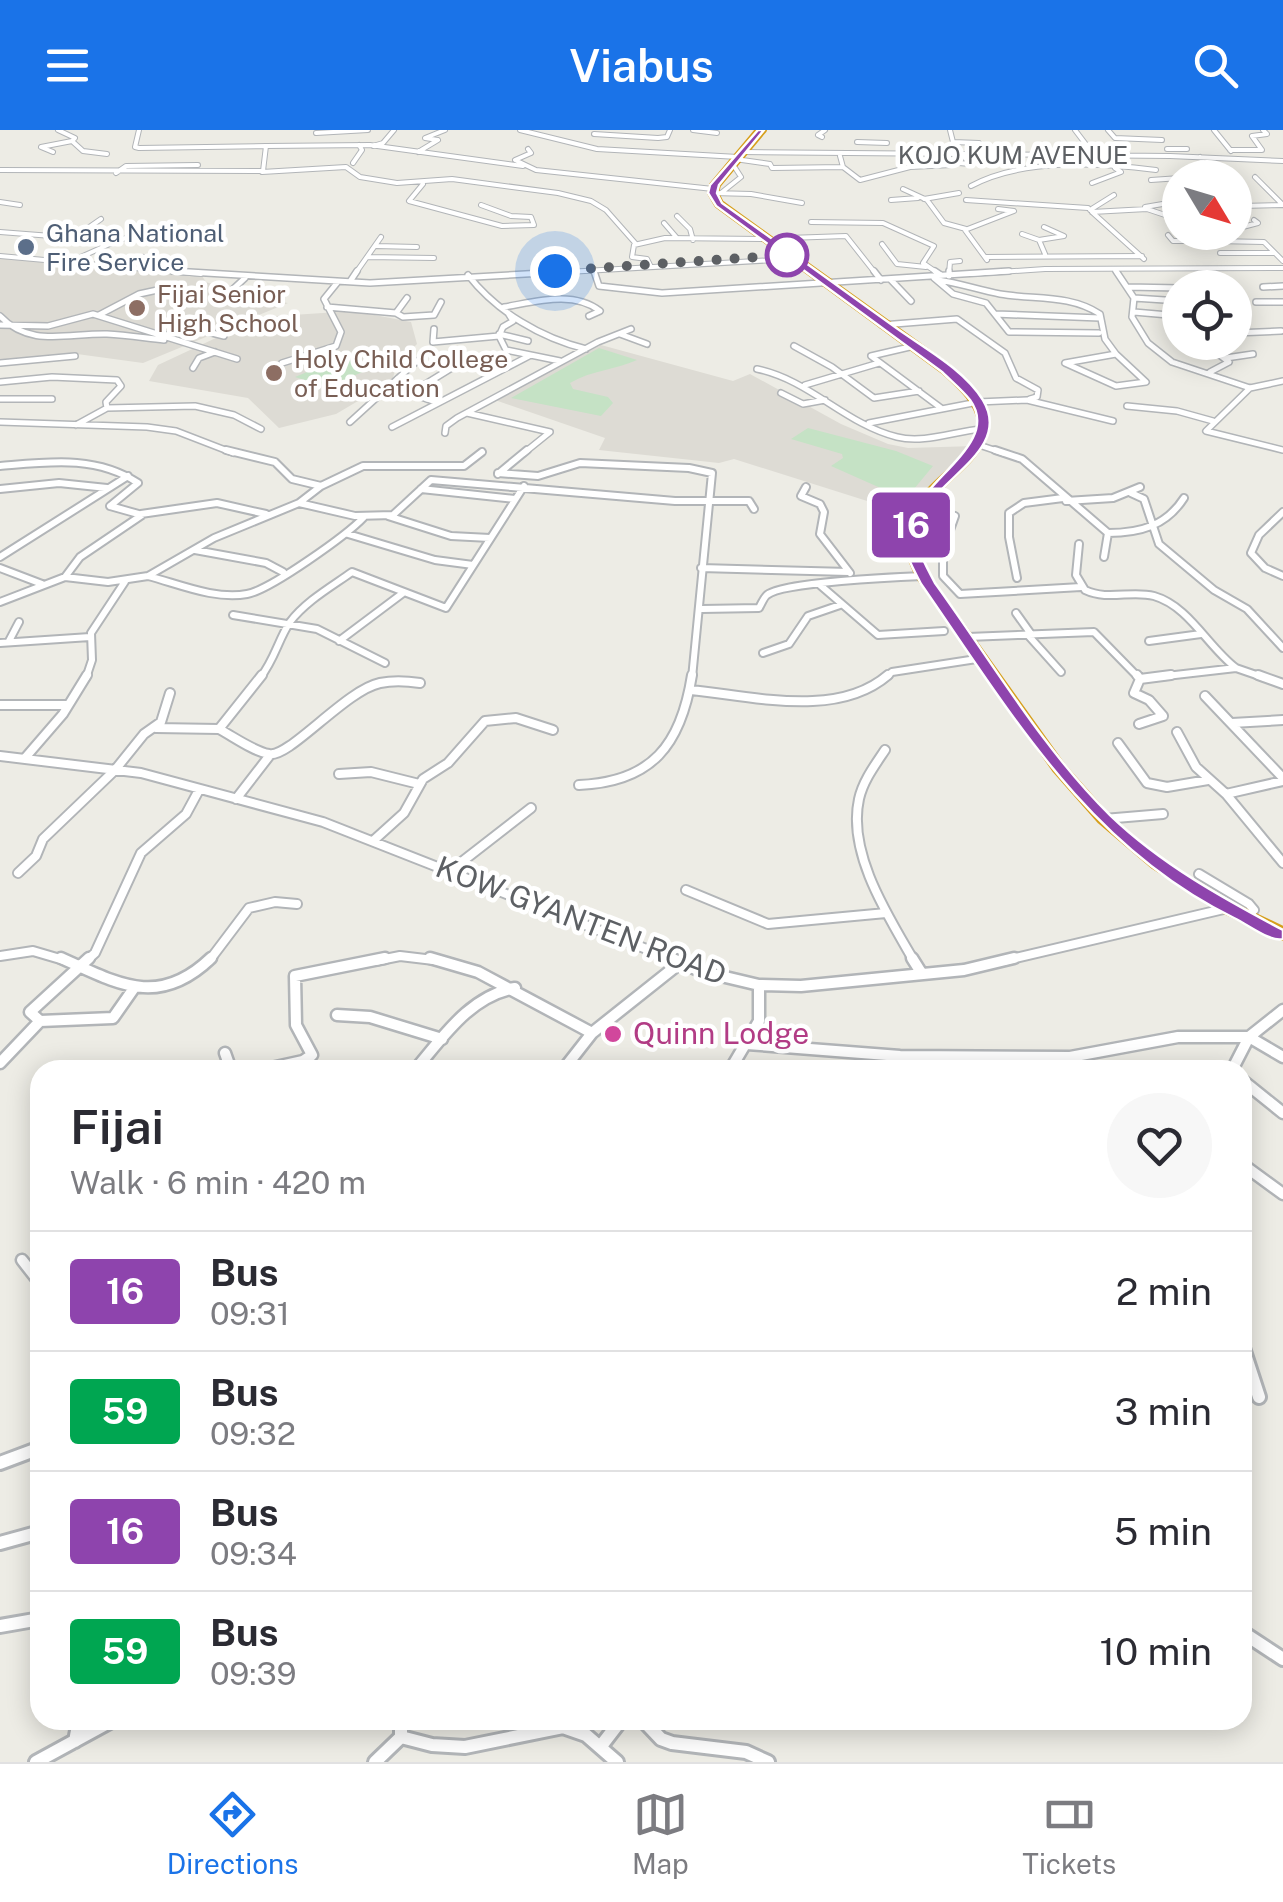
<!DOCTYPE html>
<meta charset="utf-8">
<style>
:root{--surface:#fff;--page:#f7f7f7;--text:#2b2b33;--muted:#7c7c81;--line:#e1e1e2;--accent:#1a73e8}
body{margin:0;font-family:"Public Sans",sans-serif;background:var(--page);color:var(--text);height:100vh;display:flex;flex-direction:column;font-size:38px;white-space:nowrap}
*{box-sizing:border-box;margin:0}
p{font-size:32px;color:var(--muted)}
.icon{flex:none;width:55px;height:55px;fill:none;stroke:currentColor;stroke-width:2;stroke-linecap:round;stroke-linejoin:round}
.map{position:relative;flex:1;overflow:hidden}
.side{position:absolute;left:30px;top:930px;width:1222px;height:670px;display:flex;flex-direction:column;background:var(--surface);border-radius:30px;box-shadow:0 5px 25px #0003}
.side>*{flex:none}
.badge{padding:0 20px;border-radius:8px;font-size:35px;line-height:65px}
.needle{width:65px;rotate:128deg}
.buttons{position:absolute;left:1162px;top:30px;display:grid;gap:20px}
.buttons a{display:grid;place-items:center;width:90px;height:90px;border-radius:50%;background:var(--surface);box-shadow:0 5px 25px #0003;font-size:50px}
.you{position:absolute;width:50px;height:50px;margin:-25px;border:8px solid #fff;border-radius:50%;background:#1a73e8;box-shadow:0 0 0 15px #1a73e833}
.map>.badge{position:absolute;translate:-50% -50%;box-shadow:0 0 0 5px #fff}
.round{display:grid;place-items:center;flex:none;width:105px;height:105px;border-radius:52px;background:var(--page)}
.headline{display:flex;align-items:center;justify-content:space-between;height:170px;padding:0 40px}
h1{font-size:48px;font-weight:600;line-height:75px}
ul{padding:0;list-style:none}
li{display:flex;align-items:center;gap:30px;height:120px;padding:0 40px;border-top:2px solid var(--line)}
li div{flex:1}
li b{display:block;font-size:38px}
li em{font-style:normal}
li .badge{min-width:110px;font-weight:700;text-align:center}
header{display:flex;justify-content:space-between;align-items:center;height:130px;padding:0 40px;background:var(--accent);color:#fff;font-size:45px;font-weight:600}
.dock{display:flex;justify-content:space-around;align-items:center;height:140px;border-top:2px solid var(--line);background:var(--surface);font-size:28px;color:var(--muted)}
.dock a{display:grid;justify-items:center;gap:5px}
.dock .on{color:var(--accent)}
.map>svg:first-child{display:block}
.education{fill:#dddbd4}
.green{fill:#c5e2c5}
.lines{fill:none;stroke-linecap:round;stroke-linejoin:round}
.minor-far5-casing{stroke:#b2b5b8;stroke-width:6}
.minor-far4-casing{stroke:#b2b5b8;stroke-width:8}
.minor-far3-casing{stroke:#b2b5b8;stroke-width:10}
.minor-far2-casing{stroke:#b2b5b8;stroke-width:12}
.minor-far1-casing{stroke:#b2b5b8;stroke-width:15}
.minor-casing{stroke:#b2b5b8;stroke-width:18}
.highway-casing{stroke:#d69f1c;stroke-width:6}
.minor-far5{stroke:#fff;stroke-width:4}
.minor-far4{stroke:#fff;stroke-width:5}
.minor-far3{stroke:#fff;stroke-width:6}
.minor-far2{stroke:#fff;stroke-width:8}
.minor-far1{stroke:#fff;stroke-width:10}
.minor{stroke:#fff;stroke-width:12}
.highway{fill:#f0db9a;fill-rule:evenodd}
.line{fill:#8e44ad;stroke:#fff;stroke-width:2.5}
.walk{stroke:#5d6064;stroke-width:10;stroke-dasharray:0 18}
.service-dot{fill:#5c6f8a;stroke:#fff;stroke-width:4}
.stop-dot{fill:#fff;stroke:#8e44ad;stroke-width:5}
.education-dot{fill:#8d6e63;stroke:#fff;stroke-width:4}
.hotel-dot{fill:#d1479c;stroke:#fff;stroke-width:4}
.labels{text-anchor:middle;stroke-width:9;stroke-linejoin:round;paint-order:stroke}
.far-street-label{font-size:25px;fill:#5d6064;stroke:#fff}
.far-service-label{font-size:25px;fill:#4e5e75;stroke:#fff;text-anchor:start}
.far-education-label{font-size:25px;fill:#785e54;stroke:#fff;text-anchor:start}
.street-label{font-size:30px;fill:#5d6064;stroke:#fff}
.hotel-label{font-size:30px;fill:#b23c85;stroke:#fff;text-anchor:start}
</style>
<header><svg class="icon" aria-label="menu" viewBox="0 0 24 24"><path d="M4 6h16M4 12h16M4 18h16"/></svg>Viabus<svg class="icon" aria-label="search" viewBox="0 0 24 24"><circle cx="10" cy="10" r="6"/><path d="M15 15l6 6"/></svg></header>
<div class="map">
<svg width="1283" height="1632" viewBox="0 0 1283 1632">
<rect width="100%" height="100%" fill="#edece5"/>
<path class="education" d="M0 128 202 146 206 152 252 168 288 173 143 233 77 224 0 230Z
M354 181 411 192 417 214 397 234 392 251 336 284 279 298 248 268 149 251 158 235 261 187Z
M601 215 733 251 750 244 841 294 888 314 908 318 975 316 958 335 902 382 734 329 719 333 599 320 605 308 495 270Z"/>
<path class="green" d="M599 218 637 230C615 240 592 240 570 253L573 259 608 267 613 273 601 286 511 268Z
M341 228 374 237 328 257 295 247Z
M808 298 896 321 933 336 909 365 885 360 831 336 843 328 842 324 791 309Z"/>
<g class="lines">
<defs>
<path id="minor-far5" d="M58 0 75 8 72 11 83 21 107 24
M520 0 597 19 738 27
M693 0 717 3
M950 0 953 12 979 13 987 24
M1075 0 1094 25
M1108 0 1115 8 1162 10
M1214 0 1231 21
M316 3 368 0
M594 4 658 8 667 7 670 0
M822 7 818 5 825 0
M857 12 887 13
M266 16 370 15 523 36
M373 16 383 13 394 0
M528 19 531 23 515 30 536 40 713 59
M1167 19H1187
M1230 20H1262L1252 6 1267 4 1263 0
M53 22 41 17 72 11
M418 22 438 10 425 8 445 0
M743 22 1170 26 1283 31
M735 29 770 34 772 38 843 37 840 26
M948 32 970 34 962 24
M353 33 362 20 359 15
M843 37 860 50 910 37 952 35
M0 40 263 41 266 16 139 18 135 17 139 0
M262 42 346 37 360 47 397 53 452 49 558 63 591 71 606 80 636 114
M116 43 126 36 198 35
M1255 47 1283 75
M1182 48 1210 47 1200 27
M1151 50 1180 48
M1092 53 1121 42 1115 38
M423 54 409 71 502 96 534 95 531 87 511 86 481 75
M971 56C1023 28 1099 33 1156 40
M903 59 927 70 944 93 966 99
M713 63 751 64 802 73
M721 63 741 47 732 33
M924 69 959 63
M891 70 918 68
M966 70 1088 78
M0 72 20 75
M1241 76 1283 75
M1145 77 1180 71
M1090 80 1114 65
M1092 82 1147 79 1180 90
M1092 82 1144 129
M677 86 690 99 693 110
M811 92 883 93 934 116 923 133 939 144
M664 93 677 108
M1044 97 1064 106 1039 110 1045 124
M1235 99 1258 93 1254 90
M0 102 116 111 159 98
M1207 102 1215 111 1264 112 1283 131
M1022 104 1039 110
M1168 105 1173 111H1215
M75 107 101 89
M882 114 897 134 926 137
M376 116 417 117
M774 116 788 108 846 106 876 144
M1220 123H1274
M0 126 201 144
M367 127 434 128
M985 127 1142 126
M74 130 112 113
M987 130 965 100 1014 81 998 79
M130 135 143 127
M650 135 647 129 632 127 634 115 665 108 762 109
M593 138 595 144
M1115 140 1118 144
M355 144 381 107
M533 144 792 129
M949 144 950 132 960 131
M969 144 1045 139 1283 138"/>
<path id="minor-far4" d="M173 141 370 153 577 141
M594 141 599 156 662 163 1009 141
M874 141 881 150
M935 141 941 145
M1116 141 1134 168 1132 187 1148 213 1172 232 1250 258 1283 251
M468 145C497 182 541 208 586 219
M949 146V141
M245 148 232 160 263 165
M934 148 953 164 986 173 1009 202 1099 203
M890 149 911 171
M351 150 357 141
M938 150C959 153 979 160 1000 164 1035 170 1069 164 1100 184L1105 209 1116 224
M1127 157 1180 158
M1263 157 1283 156
M1134 168 1180 171
M1256 172H1283
M327 177 396 183 407 168
M504 177C535 172 573 160 600 181L589 186
M1134 182 1180 186
M396 183 403 187 434 185 441 172
M995 184 1100 188
M99 185 139 164 162 159
M0 186C30 218 68 203 107 204 126 205 145 208 164 210
M0 195 48 196 93 184 237 229
M882 195 957 189 1005 223 1016 248 1038 260 1037 267 1030 269
M434 199 433 212 499 206 503 197 513 191 508 183
M1235 203 1281 201
M499 204 528 211
M620 204 647 214
M166 205 192 198 224 206
M499 206 506 220 560 231
M1202 212 1229 232 1210 242
M794 216 832 237 874 268 919 261
M914 216 871 226 941 278
M1116 224 1146 252 1116 256 1065 233Z
M1226 228 1253 224
M0 233 75 226
M282 233 336 216 341 202 324 169 337 153
M193 238 199 228 215 222
M757 239C810 250 845 294 897 307 924 314 955 301 982 299
M0 252 52 247 117 250 121 256 106 272 107 278
M805 255 879 233
M1250 258 1206 301 1283 320
M383 262 405 261 438 273
M411 263 458 234 509 236
M781 263 803 274 825 270
M0 269H52
M1127 276 1177 281 1213 291
M467 283 550 302 524 323
M0 292 147 297 176 301 233 323
M350 292 417 231
M869 293 978 272 1027 270 1113 291
M76 295 107 278 195 276 234 285 261 299
M392 297 529 226
M445 303 446 296 457 288 598 212 631 199
M979 315 1003 323"/>
<path id="minor-far3" d="M226 320 275 332 292 349 321 356 299 373
M995 320 1022 329 1108 403 1104 427
M0 336C48 332 96 325 138 353L110 376
M498 343 538 346 580 333 689 338 712 343 692 548
M498 344 527 320
M321 356 363 336H464L482 322
M806 357 801 366 820 374 824 382 820 404 850 443
M0 359 59 353 107 358
M421 359 515 369
M1131 363 1144 369 1159 414 1214 460 1247 479 1283 518
M1066 371 1113 368 1140 357
M920 376 955 386 950 400
M1283 382 1259 405 1251 423 1265 438 1283 446
M141 384 217 373 266 384
M388 386 451 406 490 408
M1108 403C1140 403 1166 396 1184 368
M348 404 435 430 473 435
M1079 414 1076 445 1085 460C1108 471 1131 460 1154 466 1189 476 1208 517 1236 538
M195 420 266 433 283 442
M943 423V446L960 464 1081 457
M0 427 128 346
M0 438 42 454
M701 438 849 442
M148 446C179 454 215 470 247 464 270 460 347 405 364 387
M65 447 80 427 142 385 110 376
M1017 448 1009 407V383L1024 373 1063 368
M820 455 878 505 944 501
M0 472 65 447 108 452 148 446 214 408 299 373 355 386 393 385 431 350 675 371H749L754 379
M702 479 759 478C760 476 765 466 767 465 782 452 898 447 923 446
M1016 483 1031 504
M233 485 317 499 385 533
M1027 504 1061 542
M968 507 1094 502 1139 548
M9 511 19 492
M339 511 403 463
M1149 511 1201 504
M0 513 90 507
M763 523 789 514 808 486 840 475
M86 548 92 530 91 503 126 450
M260 548C275 529 278 510 290 492 306 471 331 457 352 442L446 478 524 356
M885 548 892 542 983 528
M1149 548 1236 538 1265 548"/>
<path id="minor-far2" d="M262 545 219 599C234 607 253 621 269 624 288 629 346 560 380 553 394 550 407 551 420 553
M1137 545 1140 549
M1258 545 1283 554
M1140 549 1171 545
M691 560C753 566 837 589 888 545
M1205 566 1283 648
M0 575H67
M1232 593 1283 590
M1139 594 1163 586 1149 570 1134 563 1140 549
M156 598 219 599
M1177 602 1196 637 1226 664
M1118 613 1147 653 1167 657 1208 650
M885 620C875 635 863 651 859 669 847 723 888 786 914 831
M0 626 141 643 323 692 677 831
M25 628 63 584 87 545
M339 644 371 642 419 654
M1283 651 1226 664 1283 733
M579 655C652 652 681 615 692 545
M236 669 270 625
M1104 689 1163 684
M373 711 404 683 423 649 448 633 485 591 516 588 553 600
M450 741 531 678
M18 743 36 726 43 709 115 640 144 604 161 592 170 563
M1199 744 1249 774 1254 780 1247 787
M686 760 768 794 886 783
M0 826 33 821 67 831
M86 831 95 823 141 723 186 684 199 660
M209 831 249 778 275 772 297 774
M375 831 400 826 442 831
M1003 831 1228 778"/>
<path id="minor-far1" d="M61 828C117 853 158 879 211 828
M430 828 478 842 592 903
M671 828 700 841 759 855 801 856 964 840 1014 828
M912 828 922 844
M337 885 370 887 442 909
M40 891 30 882 89 828
M747 914 900 926 1070 927 1178 907H1249L1283 880
M225 923 231 940
M0 933 40 891 113 888 134 858
M262 940 303 931 312 925 296 895 295 846 385 828
M415 940C443 907 470 866 515 858
M563 940 592 903 680 833
M730 940 759 891V855
M1232 940 1249 907 1283 927
M1242 950 1283 983
M1242 1034 1283 1064
M22 1130 40 1153"/>
<path id="minor" d="M1242 1215 1259 1267
M0 1333 40 1318
M0 1413 40 1402
M0 1496 40 1489
M1242 1502 1283 1529
M643 1590 661 1609 672 1613 746 1622 768 1632
M1004 1590H1060
M401 1607 432 1615 465 1617 563 1597 586 1605 617 1632
M75 1611 79 1590
M601 1616 621 1590
M36 1632 113 1590
M375 1632 401 1607V1590"/>
<path id="highway" d="M758 0H764L718 55 716 63 721 73 949 237C957 246 968 255 976 266 1021 328 910 351 914 409 915 422 922 434 927 446L1063 636 1108 687 1161 732 1232 775 1283 799V808L1224 781 1153 736 1100 691 1055 640 918 446C913 434 906 422 905 409 904 357 983 334 980 292 978 271 957 254 943 241L717 75 710 63 712 55Z"/>
</defs>
<use href="#minor-far5" class="minor-far5-casing"/>
<use href="#minor-far4" class="minor-far4-casing"/>
<use href="#minor-far3" class="minor-far3-casing"/>
<use href="#minor-far2" class="minor-far2-casing"/>
<use href="#minor-far1" class="minor-far1-casing"/>
<use href="#minor" class="minor-casing"/>
<use href="#highway" class="highway-casing"/>
<use href="#minor-far5" class="minor-far5"/>
<use href="#minor-far4" class="minor-far4"/>
<use href="#minor-far3" class="minor-far3"/>
<use href="#minor-far2" class="minor-far2"/>
<use href="#minor-far1" class="minor-far1"/>
<use href="#minor" class="minor"/>
<use href="#highway" class="highway"/>
</g>
<path class="line" d="M758 0H764L719 55 717 63 722 73C780 114 838 156 895 197 924 218 964 239 983 270 1015 323 926 352 918 396 914 417 926 435 935 453 991 530 1042 618 1110 685 1162 735 1225 769 1283 800V809C1272 813 1250 796 1234 788 1088 717 1010 582 921 454 915 442 907 429 905 417 896 358 1006 320 970 270 962 260 951 251 942 242L716 76 708 63 710 55Z"/>
<g class="lines">
<path class="walk" d="M555 141 787 125"/>
</g>
<circle class="service-dot" cx="26" cy="117" r="10"/>
<circle class="stop-dot" cx="787" cy="125" r="20"/>
<g class="education-dot">
<circle cx="137" cy="178" r="10"/>
<circle cx="274" cy="243" r="10"/>
</g>
<circle class="hotel-dot" cx="613" cy="904" r="10"/>
<g class="labels">
<g class="far-street-label">
<text x="1013" y="34">KOJO KUM AVENUE</text>
</g>
<g class="far-service-label">
<text x="46" y="112">Ghana National<tspan x="46" dy="29">Fire Service</tspan></text>
</g>
<g class="far-education-label">
<text x="157" y="173">Fijai Senior<tspan x="157" dy="29">High School</tspan></text>
<text x="294" y="238">Holy Child College<tspan x="294" dy="29">of Education</tspan></text>
</g>
<g class="street-label">
<text transform="translate(581 791) rotate(21)" y="10">KOW GYANTEN ROAD</text>
</g>
<g class="hotel-label">
<text x="633" y="914">Quinn Lodge</text>
</g>
</g>
</svg>
<div class="buttons">
<a><svg class="needle" viewBox="-14 -14 28 28"><path d="M0-13l5 13h-10z" fill="#e53935"/><path d="M0 13l5-13h-10z" fill="#7c7c81"/></svg></a>
<a><svg class="icon" aria-label="locate" viewBox="0 0 24 24"><circle cx="12" cy="12" r="6"/><path d="M12 2v4M12 18v4M2 12h4M18 12h4"/></svg></a>
</div>
<div class="you" style="left:555px;top:141px"></div>
<b class="badge" style="left:911px;top:395px;background:#8e44ad;color:#fff">16</b>
<section class="side">
<div class="headline"><div><h1>Fijai</h1><p>Walk · 6 min · 420 m</p></div><a class="round"><svg class="icon" aria-label="heart" viewBox="0 0 24 24"><path d="M12 20l-8-8c-3-5 5-10 8-4 3-6 11-1 8 4z"/></svg></a></div>
<ul>
<li><span class="badge" style="background:#8e44ad;color:#fff">16</span><div><b>Bus</b><p>09:31</p></div><em>2 min</em></li>
<li><span class="badge" style="background:#00a651;color:#fff">59</span><div><b>Bus</b><p>09:32</p></div><em>3 min</em></li>
<li><span class="badge" style="background:#8e44ad;color:#fff">16</span><div><b>Bus</b><p>09:34</p></div><em>5 min</em></li>
<li><span class="badge" style="background:#00a651;color:#fff">59</span><div><b>Bus</b><p>09:39</p></div><em>10 min</em></li>
</ul>
</section>
</div>
<nav class="dock">
<a class="on"><svg class="icon" aria-label="directions" viewBox="0 0 24 24"><path d="M12 3l9 9-9 9-9-9zM9 14v-3h6M13 9l2 2-2 2"/></svg>Directions</a>
<a><svg class="icon" aria-label="map" viewBox="0 0 24 24"><path d="M3 6l6-2 6 2 6-2v14l-6 2-6-2-6 2zM9 4v14M15 6v14"/></svg>Map</a>
<a><svg class="icon" aria-label="tickets" viewBox="0 0 24 24"><path d="M3 7h18v10H3zM15 7v10"/></svg>Tickets</a>
</nav>
